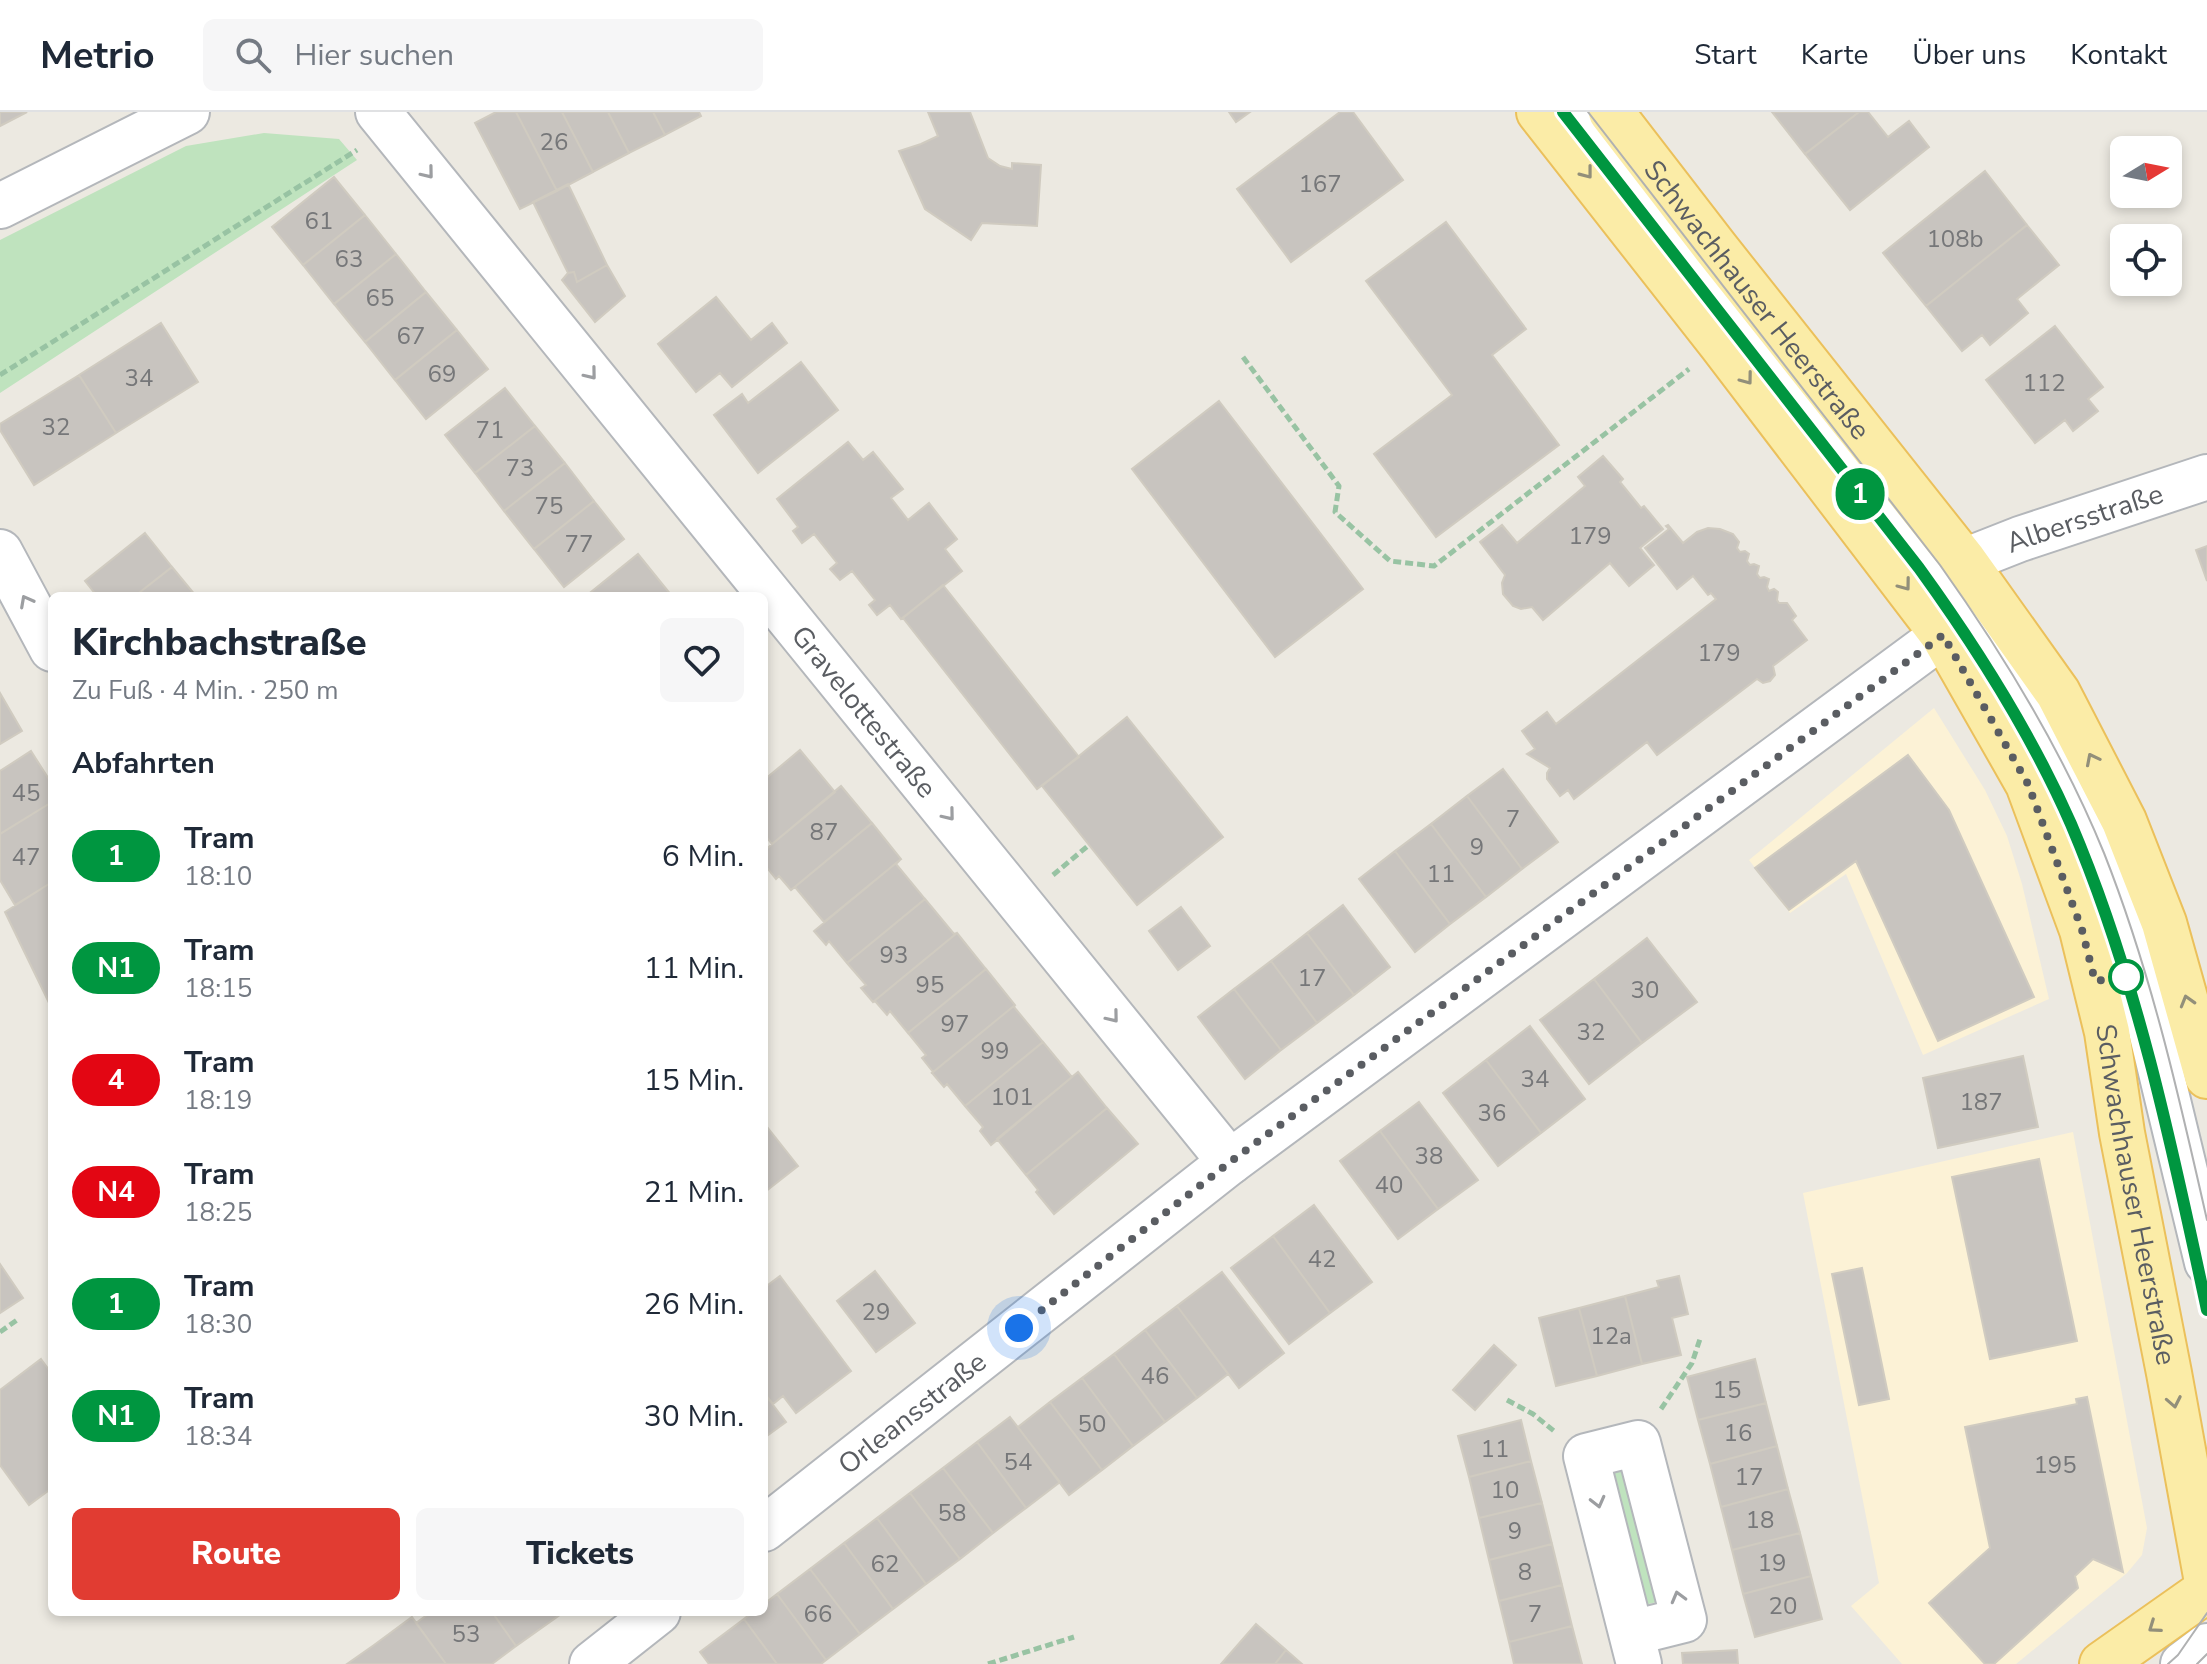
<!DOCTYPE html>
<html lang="de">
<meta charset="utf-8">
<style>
:root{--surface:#fff;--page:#f6f6f7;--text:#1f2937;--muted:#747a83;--line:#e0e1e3;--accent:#e13c32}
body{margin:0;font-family:"Nunito Sans",sans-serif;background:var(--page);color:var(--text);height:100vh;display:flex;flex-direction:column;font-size:30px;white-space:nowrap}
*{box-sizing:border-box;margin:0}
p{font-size:26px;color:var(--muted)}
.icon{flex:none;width:44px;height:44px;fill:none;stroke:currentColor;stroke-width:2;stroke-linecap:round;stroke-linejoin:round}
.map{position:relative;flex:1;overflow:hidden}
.panel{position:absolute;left:48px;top:480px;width:720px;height:1024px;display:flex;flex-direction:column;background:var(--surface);border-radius:12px;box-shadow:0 4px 12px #0003}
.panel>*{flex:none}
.badge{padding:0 16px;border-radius:26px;font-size:28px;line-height:52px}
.needle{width:52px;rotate:80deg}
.buttons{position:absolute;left:2110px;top:24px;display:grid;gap:16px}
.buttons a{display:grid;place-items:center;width:72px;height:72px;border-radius:12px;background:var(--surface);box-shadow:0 4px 12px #0003;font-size:40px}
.you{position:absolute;width:40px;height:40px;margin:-20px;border:6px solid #fff;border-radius:50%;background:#1a73e8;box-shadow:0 0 0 12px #1a73e833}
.map>.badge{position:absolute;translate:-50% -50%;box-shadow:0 0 0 4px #fff}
h2{padding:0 24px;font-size:30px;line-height:72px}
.round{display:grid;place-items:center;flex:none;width:84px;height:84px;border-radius:12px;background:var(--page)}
.head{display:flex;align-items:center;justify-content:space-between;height:136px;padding:0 24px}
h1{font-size:38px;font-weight:800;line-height:60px}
.primary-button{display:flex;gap:16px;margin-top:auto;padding:16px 24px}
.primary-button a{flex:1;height:92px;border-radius:12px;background:var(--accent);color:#fff;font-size:32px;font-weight:800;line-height:92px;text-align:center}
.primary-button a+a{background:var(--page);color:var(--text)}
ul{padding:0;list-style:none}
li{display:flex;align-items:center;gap:24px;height:112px;padding:0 24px}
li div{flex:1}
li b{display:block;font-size:30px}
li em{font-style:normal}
li .badge{min-width:88px;font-weight:700;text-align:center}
header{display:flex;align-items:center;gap:48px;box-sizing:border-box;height:112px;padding:0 40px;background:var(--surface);border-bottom:2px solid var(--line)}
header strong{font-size:38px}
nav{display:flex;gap:44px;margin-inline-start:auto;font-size:28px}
.search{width:560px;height:72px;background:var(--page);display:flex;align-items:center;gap:20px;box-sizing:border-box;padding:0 28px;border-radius:12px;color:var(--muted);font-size:30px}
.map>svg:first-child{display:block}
.commercial{fill:#fcf2d6}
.green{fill:#bfe3be}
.building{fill:#c8c4bf;stroke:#d0cbc0;stroke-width:2}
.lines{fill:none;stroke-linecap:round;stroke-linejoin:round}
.minor-casing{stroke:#b4b7bb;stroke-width:48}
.major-casing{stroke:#ebc05b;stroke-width:48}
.path{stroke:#98c3a3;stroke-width:5;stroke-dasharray:8 4;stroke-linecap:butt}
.minor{stroke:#fff;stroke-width:44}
.major{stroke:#fbeca7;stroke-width:44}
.tram{stroke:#b0b1b2;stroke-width:2}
.oneway{stroke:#9c9ea1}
.oneway2{stroke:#928f7a}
.line-casing{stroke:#fff;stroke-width:18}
.line{stroke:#009640;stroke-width:12}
.walk{stroke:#5a5d62;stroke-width:8;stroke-dasharray:0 14.4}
.stop-dot{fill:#fff;stroke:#009640;stroke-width:4}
.labels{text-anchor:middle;stroke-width:6;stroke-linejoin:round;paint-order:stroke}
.number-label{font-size:24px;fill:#767779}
.street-label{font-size:28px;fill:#5a5d62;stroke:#fff}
</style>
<header>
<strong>Metrio</strong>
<div class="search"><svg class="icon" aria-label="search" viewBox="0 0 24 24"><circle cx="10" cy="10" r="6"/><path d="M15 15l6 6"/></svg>Hier suchen</div>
<nav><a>Start</a><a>Karte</a><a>Über uns</a><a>Kontakt</a></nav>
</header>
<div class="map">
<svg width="2207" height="1552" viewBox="0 0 2207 1552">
<rect width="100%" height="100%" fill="#ece9e1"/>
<path class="commercial" d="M1934 596 1985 678 2007 724 2022 772 2049 887 1923 943 1846 762 1790 801 1749 748Z
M2073 1020 2147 1416 2142 1443 2127 1461 2016 1552H1902L1851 1494 1879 1471 1803 1081Z"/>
<path class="green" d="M264 21 339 27 357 48 0 281V128L186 34Z
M1635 1350 1669 1487 1636 1495 1603 1357Z"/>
<path class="building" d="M0 0H27L0 14Z
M496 0H516L557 79 520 97 475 11Z
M516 0H562L593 60 557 79Z
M562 0H608L629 41 593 60Z
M608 0H653L665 23 629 41Z
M653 0H699L701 4 665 23Z
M928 0H970L988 46 1000 54 1012 57V51L1041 53 1037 114 982 111 971 128 925 97 899 39 921 32 938 24Z
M1229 0H1250L1236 10Z
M1340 0H1353L1403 68 1291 150 1237 77Z
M1772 0H1859L1805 42Z
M1859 0H1868L1888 25 1909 9 1929 35 1850 98 1805 42Z
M1985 59 2027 113 1926 194 1883 141Z
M334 65 365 103 303 153 272 115Z
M568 72 607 153 577 170 574 160 568 161 533 90Z
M365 103 396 142 334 192 303 153Z
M1446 110 1526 217 1492 243 1559 333 1436 425 1374 342 1452 283 1366 169Z
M2027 113 2059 153 2017 187 2028 201 1990 233 1982 223 1962 239 1926 194Z
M396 142 426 180 365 230 334 192Z
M607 153 625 184 595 210 562 168 568 161 574 160 577 170Z
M426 180 457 218 395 268 365 230Z
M716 185 751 228 772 211 787 231 732 275 720 261 696 280 658 232Z
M161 211 198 270 116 321 79 263Z
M2055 214 2103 275 2088 287 2098 299 2073 319 2065 308 2035 331 1986 268Z
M457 218 488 257 426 307 395 268Z
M801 250 838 298 758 361 714 303 742 282 748 291Z
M79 263 116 321 34 373 0 318V312Z
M505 276 535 314 475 361 445 323Z
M1219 289 1363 477 1275 545 1132 357Z
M535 314 565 351 504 399 475 361Z
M848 330 863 348 873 340 903 377 891 386 908 408 929 391 957 427 945 437 962 459 901 507 890 493 877 503 869 493 875 488 852 459 840 468 830 457 837 451 814 422 802 431 793 419 798 415 777 387Z
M1603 344 1623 367 1620 370 1641 396 1644 394 1663 417 1640 436 1654 453 1629 474 1610 451 1543 508 1532 495 1521 497 1513 494 1503 482 1502 471 1505 463 1480 430 1502 413 1517 431 1585 374 1578 365Z
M565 351 594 389 534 437 504 399Z
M594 389 624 427 564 475 534 437Z
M1668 413 1683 431 1697 420 1708 416 1720 417 1733 422 1739 430 1737 436 1740 440 1745 439 1749 442 1747 449 1750 453 1754 452 1759 454 1757 462 1760 466 1764 465 1769 467 1767 475 1769 479 1774 477 1778 480 1777 488 1779 491H1787L1796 504 1792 508 1807 528 1773 554 1775 563 1770 569 1763 571 1757 567 1657 643 1647 630 1574 687 1568 678 1560 684 1547 667V661L1550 656 1527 642 1535 637 1522 619 1547 600 1556 612 1716 487 1711 481 1708 483 1693 464 1677 477 1645 436 1669 417 1666 414Z
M145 421 172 455 135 484H97L85 469Z
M2207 434V469L2196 438Z
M638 442 672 484H586Z
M172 455 196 484H135Z
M943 473 1079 645 1037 677 903 506Z
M0 581 22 619 0 632Z
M1127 605 1223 725 1137 793 1042 674Z
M800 638 835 680 772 732 764 722V668Z
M31 639 52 672V690L0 722V659Z
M1908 643 1949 698 2034 885 1938 929 1856 749 1789 798 1755 756Z
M1503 657 1558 730 1522 757 1467 684Z
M841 674 872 711 791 778 779 764 776 767 764 752V739Z
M1467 684 1522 757 1486 785 1431 712Z
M52 690V770L15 793 0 768V722Z
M872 711 901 747 824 810 795 775 791 778Z
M1431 712 1486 785 1450 812 1395 739Z
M1395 739 1450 812 1415 840 1359 767Z
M901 747 896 752 925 787 847 851 829 829 826 833 814 819Z
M52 770V897L5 800Z
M925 787 954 822 957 821 873 890 861 876 866 873 847 851Z
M1343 793 1390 855 1354 883 1307 821Z
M1181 795 1210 834 1178 858 1149 819Z
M957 821 986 857 908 921 890 899 887 903 875 889 873 890Z
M1307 821 1354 883 1317 911 1271 849Z
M1647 826 1697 890 1642 931 1594 867Z
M1271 849 1317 911 1281 938 1234 877Z
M986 857 1015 893 932 961H931L933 960 922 946 926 943 908 921Z
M1594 867 1642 931 1589 972 1540 908Z
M1234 877 1281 938 1245 967 1198 905Z
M1015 893 1014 895 1043 930 965 994 947 972 944 975 932 961Z
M1530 914 1585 987 1541 1021 1486 948Z
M1043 930 1072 965 991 1033 980 1019 983 1015 965 994Z
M2023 944 2038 1015 1938 1036 1923 966Z
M1486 948 1541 1021 1498 1054 1443 981Z
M1078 960 1107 996 1026 1063 997 1027Z
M1419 990 1478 1068 1438 1097 1380 1019Z
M1107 996 1138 1032 1054 1102 1036 1080 1038 1078 1026 1063Z
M764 1011 798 1054 765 1080 764 1079Z
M1380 1019 1438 1097 1398 1127 1340 1049Z
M2039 1047 2077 1229 1990 1247 1952 1065Z
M1314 1093 1372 1170 1330 1201 1273 1124Z
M1273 1124 1330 1201 1289 1232 1231 1156Z
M0 1152 23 1186 0 1201Z
M1862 1156 1889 1287 1859 1293 1832 1162Z
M875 1159 915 1211 876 1240 837 1189Z
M1222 1160 1284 1241 1239 1276 1177 1194Z
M780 1164 851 1259 796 1301 783 1284 773 1292 764 1281V1176Z
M1679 1164 1688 1202 1672 1206 1681 1243 1642 1252 1625 1184 1659 1175 1657 1169Z
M1625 1184 1642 1252 1597 1264 1579 1196Z
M1177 1194 1228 1262 1197 1286 1145 1218Z
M1579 1196 1597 1264 1556 1274 1539 1206Z
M1145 1218 1197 1286 1165 1310 1114 1242Z
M1494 1233 1516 1253 1475 1298 1453 1278Z
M1114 1242 1165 1310 1133 1334 1082 1266Z
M41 1247 52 1262V1376L29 1393 0 1353V1278Z
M1755 1247 1766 1291 1698 1308 1687 1265Z
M1082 1266 1133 1334 1102 1358 1050 1290Z
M764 1281 786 1310 764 1326Z
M2087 1285 2123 1460 2093 1447 2075 1464 2078 1476 1994 1552H1985L1929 1491 1990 1436 1965 1315 2077 1292 2076 1287Z
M1050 1290 1102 1358 1069 1383 1018 1315Z
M1766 1291 1777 1334 1710 1352 1698 1308Z
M1010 1305 1060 1370 1026 1396 977 1330Z
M1521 1308 1531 1349 1469 1365 1458 1324Z
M977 1330 1026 1396 993 1421 943 1356Z
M1777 1334 1788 1377 1721 1395 1710 1352Z
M1531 1349 1542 1391 1479 1406 1469 1365Z
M943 1356 993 1421 960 1447 910 1381Z
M1788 1377 1800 1421 1732 1438 1721 1395Z
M910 1381 960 1447 926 1472 877 1406Z
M1542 1391 1552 1432 1489 1448 1479 1406Z
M877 1406 926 1472 893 1497 844 1431Z
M1800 1421 1811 1464 1743 1482 1732 1438Z
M844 1431 893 1497 860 1522 810 1457Z
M1552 1432 1562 1473 1499 1489 1489 1448Z
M810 1457 860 1522 826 1548 777 1482Z
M1811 1464 1822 1507 1755 1525 1743 1482Z
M1562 1473 1572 1514 1509 1530 1499 1489Z
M777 1482 826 1548 821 1552H777L744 1507 753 1500H764V1492Z
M431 1500H492L516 1534 492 1552H446L416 1511Z
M492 1500H564L516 1534Z
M412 1505 446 1552H347L374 1533Z
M744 1507 777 1552H709L700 1540Z
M1256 1512 1286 1538 1275 1552H1221Z
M1572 1514 1582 1552H1514L1509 1530Z
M1286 1538 1302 1552H1275Z
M1737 1538 1738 1552H1683L1682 1541Z"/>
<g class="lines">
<defs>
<g id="minor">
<path id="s1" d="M378 0 1230 1050"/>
<path d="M1576 0 1940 469C1989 539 2035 611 2072 689 2099 744 2118 803 2137 861L2207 1150"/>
<path d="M0 94 187 0"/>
<path d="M0 440 52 537"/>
<path id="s2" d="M1964 449 2020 427 2207 365"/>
<path id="s3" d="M764 1417 1230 1050 1943 523"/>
<path d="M1632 1521 1684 1508 1638 1331 1586 1344 1639 1552"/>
<path d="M592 1552 658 1500"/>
<path d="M2183 1552 2207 1534"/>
</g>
<g id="major">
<path id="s4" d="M1539 0 1721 232 1943 523 2028 672 2082 818 2107 920 2122 1021 2169 1261 2207 1470"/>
<path id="s5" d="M1611 0 1715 135 1964 449 2058 581 2124 709 2164 811 2207 964"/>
<path d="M2102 1552 2207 1478"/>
</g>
</defs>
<use href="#minor" class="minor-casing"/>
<use href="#major" class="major-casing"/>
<path class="path" d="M1243 245 1339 374 1335 400 1390 449 1434 454 1689 257
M0 263 357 38
M1053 763 1089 733
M0 1220 17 1208
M1507 1288 1533 1302 1554 1319
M1661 1297 1692 1251 1700 1227
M988 1552 1074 1525"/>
<use href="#minor" class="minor"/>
<use href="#major" class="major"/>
<path class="tram" d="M1563 0 1919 456C1977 536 2031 621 2071 712 2137 866 2173 1034 2207 1198
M1588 0 1940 453C2004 543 2062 638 2104 741 2151 860 2179 984 2207 1108
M2168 1552 2178 1543 2207 1501
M2197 1552 2207 1542"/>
</g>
<defs><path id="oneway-chevron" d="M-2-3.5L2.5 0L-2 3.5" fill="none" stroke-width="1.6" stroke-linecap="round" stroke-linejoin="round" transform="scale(2)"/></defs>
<g class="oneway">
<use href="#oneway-chevron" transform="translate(428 61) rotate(51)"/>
<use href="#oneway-chevron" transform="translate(591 262) rotate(51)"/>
<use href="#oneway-chevron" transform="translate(26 489) rotate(-118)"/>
<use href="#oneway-chevron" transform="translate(949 703) rotate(51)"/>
<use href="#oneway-chevron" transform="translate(1113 905) rotate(51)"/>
<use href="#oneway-chevron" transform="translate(1598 1390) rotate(76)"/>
<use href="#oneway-chevron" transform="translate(1678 1485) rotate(-105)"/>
</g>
<g class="oneway2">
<use href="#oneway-chevron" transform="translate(1587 61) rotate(52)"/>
<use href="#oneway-chevron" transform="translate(1747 267) rotate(53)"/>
<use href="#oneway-chevron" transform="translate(1905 473) rotate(53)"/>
<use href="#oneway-chevron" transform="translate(2092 647) rotate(-117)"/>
<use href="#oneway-chevron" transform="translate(2187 889) rotate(-106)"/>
<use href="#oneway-chevron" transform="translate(2174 1290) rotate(79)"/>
<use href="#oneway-chevron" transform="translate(2154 1515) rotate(145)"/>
</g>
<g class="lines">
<defs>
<path id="line" d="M1563 0 1919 456C1977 536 2031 621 2071 712 2137 867 2172 1034 2207 1198"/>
</defs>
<use href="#line" class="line-casing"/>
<use href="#line" class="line"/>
<path class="walk" d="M1019 1216 1230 1050 1943 523 2028 672 2082 818 2095 869 2126 865"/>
</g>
<circle class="stop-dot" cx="2126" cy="865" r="16"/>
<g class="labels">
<g class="number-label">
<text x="554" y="38">26</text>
<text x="1320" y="80">167</text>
<text x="319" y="117">61</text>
<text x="1955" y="135">108b</text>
<text x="349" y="155">63</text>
<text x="380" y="194">65</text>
<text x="411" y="232">67</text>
<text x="442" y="270">69</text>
<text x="139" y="274">34</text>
<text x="2044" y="279">112</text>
<text x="56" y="323">32</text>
<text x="490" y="326">71</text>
<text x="520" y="364">73</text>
<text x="549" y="402">75</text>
<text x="1590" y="432">179</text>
<text x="579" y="440">77</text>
<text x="1719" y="549">179</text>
<text x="26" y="689">45</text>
<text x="1513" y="715">7</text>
<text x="824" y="728">87</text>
<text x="1477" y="743">9</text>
<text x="26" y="753">47</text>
<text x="1441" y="770">11</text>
<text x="894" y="851">93</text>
<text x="1312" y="874">17</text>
<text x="930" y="881">95</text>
<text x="1645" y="886">30</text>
<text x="955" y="920">97</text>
<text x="1591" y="928">32</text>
<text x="995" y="947">99</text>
<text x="1535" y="975">34</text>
<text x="1012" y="993">101</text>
<text x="1981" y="998">187</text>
<text x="1492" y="1009">36</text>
<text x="1429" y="1052">38</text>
<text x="1389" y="1081">40</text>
<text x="1322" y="1155">42</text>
<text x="876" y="1208">29</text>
<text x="1611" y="1232">12a</text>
<text x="1155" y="1272">46</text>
<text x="1727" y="1286">15</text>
<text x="1092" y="1320">50</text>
<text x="1738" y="1329">16</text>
<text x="1495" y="1345">11</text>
<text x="1018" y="1358">54</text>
<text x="2055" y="1361">195</text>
<text x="1749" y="1373">17</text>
<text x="1505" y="1386">10</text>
<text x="952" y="1409">58</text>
<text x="1760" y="1416">18</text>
<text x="1515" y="1427">9</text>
<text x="1772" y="1459">19</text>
<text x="885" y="1460">62</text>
<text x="1525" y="1468">8</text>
<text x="1783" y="1502">20</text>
<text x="818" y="1510">66</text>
<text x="1535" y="1510">7</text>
<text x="466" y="1530">53</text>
</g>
<g class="street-label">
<text dy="10" stroke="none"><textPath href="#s5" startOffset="238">Schwachhauser Heerstraße</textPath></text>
<text dy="10" stroke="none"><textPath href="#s2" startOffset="128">Albersstraße</textPath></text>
<text dy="10" stroke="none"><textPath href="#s1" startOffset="772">Gravelottestraße</textPath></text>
<text dy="10" stroke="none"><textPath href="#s4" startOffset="1258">Schwachhauser Heerstraße</textPath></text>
<text dy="10" stroke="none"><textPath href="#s3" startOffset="188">Orleansstraße</textPath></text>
</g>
</g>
</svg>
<div class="buttons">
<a><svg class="needle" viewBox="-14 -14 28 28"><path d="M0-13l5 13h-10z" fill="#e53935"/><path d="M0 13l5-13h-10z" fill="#747a83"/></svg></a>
<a><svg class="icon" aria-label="locate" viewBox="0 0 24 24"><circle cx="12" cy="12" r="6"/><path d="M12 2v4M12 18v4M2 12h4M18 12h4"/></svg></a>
</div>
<div class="you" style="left:1019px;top:1216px"></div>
<b class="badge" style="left:1860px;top:382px;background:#009640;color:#fff">1</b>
<section class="panel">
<div class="head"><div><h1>Kirchbachstraße</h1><p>Zu Fuß · 4 Min. · 250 m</p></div><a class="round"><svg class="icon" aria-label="heart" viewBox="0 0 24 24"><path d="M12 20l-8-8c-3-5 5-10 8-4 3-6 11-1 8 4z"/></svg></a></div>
<h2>Abfahrten</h2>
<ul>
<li><span class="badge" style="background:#009640;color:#fff">1</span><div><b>Tram</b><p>18:10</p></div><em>6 Min.</em></li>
<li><span class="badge" style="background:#009640;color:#fff">N1</span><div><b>Tram</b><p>18:15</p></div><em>11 Min.</em></li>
<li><span class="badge" style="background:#e30613;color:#fff">4</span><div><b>Tram</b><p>18:19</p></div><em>15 Min.</em></li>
<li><span class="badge" style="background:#e30613;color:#fff">N4</span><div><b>Tram</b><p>18:25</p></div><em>21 Min.</em></li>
<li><span class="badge" style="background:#009640;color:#fff">1</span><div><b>Tram</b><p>18:30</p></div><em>26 Min.</em></li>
<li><span class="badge" style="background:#009640;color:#fff">N1</span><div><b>Tram</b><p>18:34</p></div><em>30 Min.</em></li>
</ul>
<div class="primary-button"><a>Route</a><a>Tickets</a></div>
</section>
</div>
